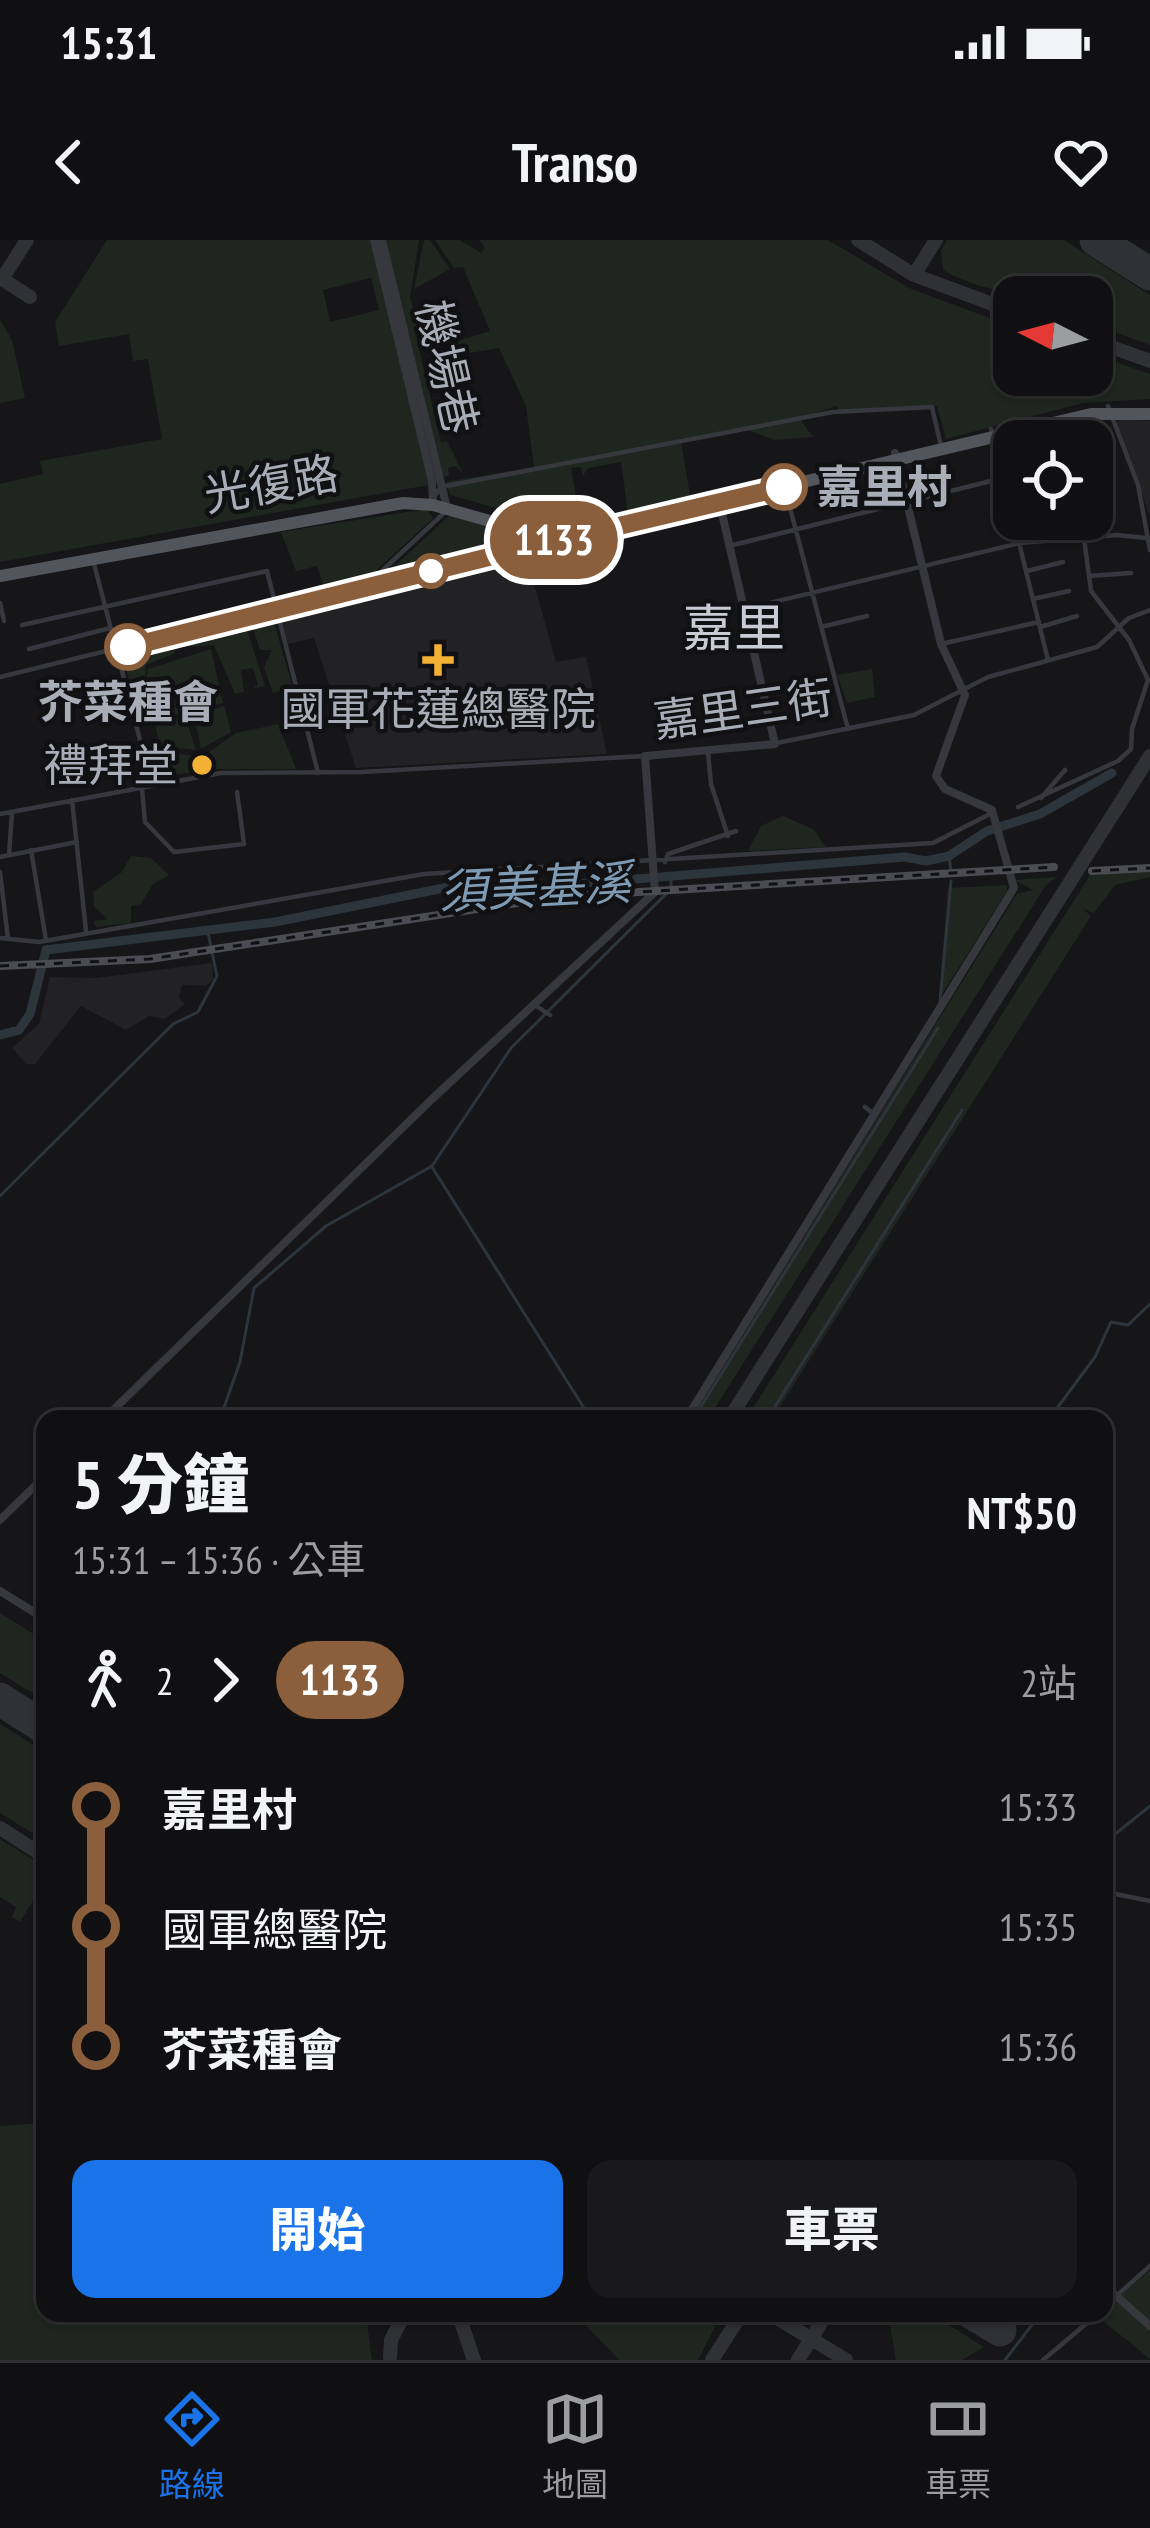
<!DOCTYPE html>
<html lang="zh-TW">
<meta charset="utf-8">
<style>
:root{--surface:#101012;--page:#19191b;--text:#f1f3f6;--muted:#9c9d9f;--line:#303032;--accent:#1a73e8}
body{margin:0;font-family:"PT Sans Narrow","Noto Sans TC",sans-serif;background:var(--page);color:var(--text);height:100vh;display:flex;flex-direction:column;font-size:45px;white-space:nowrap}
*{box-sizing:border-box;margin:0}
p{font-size:39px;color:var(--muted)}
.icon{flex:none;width:66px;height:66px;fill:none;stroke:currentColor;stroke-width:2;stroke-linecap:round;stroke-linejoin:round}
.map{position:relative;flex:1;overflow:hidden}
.panel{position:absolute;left:36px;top:1170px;width:1077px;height:912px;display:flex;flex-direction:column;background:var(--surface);border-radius:24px;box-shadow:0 3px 9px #0004,0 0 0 3px var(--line)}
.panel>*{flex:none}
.badge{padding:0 24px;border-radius:39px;font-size:42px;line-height:78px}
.needle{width:78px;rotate:276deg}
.tools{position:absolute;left:993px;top:36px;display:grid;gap:24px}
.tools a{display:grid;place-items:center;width:120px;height:120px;border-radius:24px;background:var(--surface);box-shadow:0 3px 9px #0004,0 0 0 3px var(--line);font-size:60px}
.map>.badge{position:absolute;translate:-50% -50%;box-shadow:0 0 0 6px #fff}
.legs{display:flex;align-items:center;gap:18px;height:132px;padding:0 36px;font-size:39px}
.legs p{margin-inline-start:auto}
.head{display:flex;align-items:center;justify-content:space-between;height:204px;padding:0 36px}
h1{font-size:66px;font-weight:800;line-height:90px}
.primary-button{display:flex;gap:24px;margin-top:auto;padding:24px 36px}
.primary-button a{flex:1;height:138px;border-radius:24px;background:var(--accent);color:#fff;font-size:48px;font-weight:800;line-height:138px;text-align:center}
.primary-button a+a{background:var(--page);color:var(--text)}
ul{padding:0 36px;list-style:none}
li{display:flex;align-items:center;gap:42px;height:120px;font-size:45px}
li i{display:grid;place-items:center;width:18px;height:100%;margin:0 15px;background:currentColor}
li i::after{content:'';width:30px;height:30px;margin:-15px;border:9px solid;border-radius:50%;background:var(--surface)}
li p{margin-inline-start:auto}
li:first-child i{background:linear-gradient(#0000 50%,currentColor 0)}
li:last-child i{background:linear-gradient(currentColor 50%,#0000 0)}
.status{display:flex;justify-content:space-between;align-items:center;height:84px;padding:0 60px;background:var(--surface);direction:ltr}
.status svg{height:33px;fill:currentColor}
header{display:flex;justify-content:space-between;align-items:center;height:156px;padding:0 36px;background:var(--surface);font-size:54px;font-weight:800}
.dock{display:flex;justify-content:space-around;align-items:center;height:168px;border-top:3px solid var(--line);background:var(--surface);font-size:33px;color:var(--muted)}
.dock a{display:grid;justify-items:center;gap:6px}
.dock .active{color:var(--accent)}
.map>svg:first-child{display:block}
.built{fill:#222225}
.green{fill:#1e261f;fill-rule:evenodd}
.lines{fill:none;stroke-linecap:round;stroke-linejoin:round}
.stream{stroke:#2c353c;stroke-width:3}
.river{stroke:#2c353c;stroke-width:9}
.taxiway{stroke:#303135;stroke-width:14}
.runway{stroke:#303135;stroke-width:33}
.minor{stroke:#37383d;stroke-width:4.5}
.tertiary{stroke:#37383d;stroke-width:8}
.primary{stroke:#53555c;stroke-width:12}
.rail-casing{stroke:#4a4c52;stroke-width:8}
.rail{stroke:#111113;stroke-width:3;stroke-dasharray:9;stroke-linecap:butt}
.line-1-casing{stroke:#fff;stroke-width:27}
.line-1{stroke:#8b5e3c;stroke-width:18}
.stop-1-dot{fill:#fff;stroke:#8b5e3c;stroke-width:6}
.poi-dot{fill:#f2b134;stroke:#111113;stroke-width:4.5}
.labels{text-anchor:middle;stroke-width:9;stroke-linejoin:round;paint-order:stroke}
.street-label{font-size:45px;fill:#a8adb8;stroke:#111113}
.stop-label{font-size:45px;font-weight:bold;fill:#a8adb8;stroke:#111113;text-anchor:start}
.poi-label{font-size:45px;fill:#a8adb8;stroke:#111113}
.water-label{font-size:48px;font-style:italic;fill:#7f9bb3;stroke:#111113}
.quarter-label{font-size:51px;fill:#c9ccd4;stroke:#111113}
</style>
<div class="status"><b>15:31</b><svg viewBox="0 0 49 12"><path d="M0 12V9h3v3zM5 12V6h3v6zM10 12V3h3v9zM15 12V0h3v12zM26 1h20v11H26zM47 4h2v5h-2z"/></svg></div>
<header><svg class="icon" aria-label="back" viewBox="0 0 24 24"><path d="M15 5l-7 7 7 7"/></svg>Transo<svg class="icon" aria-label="heart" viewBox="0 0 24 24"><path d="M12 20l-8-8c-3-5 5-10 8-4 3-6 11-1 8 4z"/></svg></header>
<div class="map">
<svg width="1150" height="2120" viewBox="0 0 1150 2120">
<rect width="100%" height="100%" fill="#161618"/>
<path class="built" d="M1120 179 1150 181V276L1117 183Z
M526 315 556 422 586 417 607 514 356 528 314 398 288 404 280 376Z
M212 723 213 740 206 746 182 745 179 758 185 764 165 779 149 776 126 790 81 766 35 824H26L12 808 39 784 50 737 96 738Z"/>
<path class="green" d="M107 0H371L429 245 0 322V244L43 234 40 221 162 199 148 119 133 121 129 94 59 106 55 82ZM371 38 379 70 330 82 323 50Z
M385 0H419L410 58 420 90 415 92 441 202 447 201 463 233 455 226 448 228 449 236 442 237Z
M424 0H430L450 29 414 49Z
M435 0H460L481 13 485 8 479 0H828L909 48 1014 87V135H1092V114L1150 134V159L1083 163 946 199 937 166 840 174 837 166 799 178 813 197 774 200 748 190 681 202 691 261 628 273 621 222 588 228 583 236 581 227 571 228 580 279 539 280 450 255 446 242 534 227 526 166 499 108 452 116 448 104 490 91 463 27 454 28Z
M947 0H1064L1150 55V105L1092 84V57C1038 57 992 57 943 30L941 10Z
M0 80 12 100 25 158 0 163Z
M426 269 433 278 366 340 325 350 317 326 296 331 281 292Z
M450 275 518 295 520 300 387 333Z
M273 379 293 448 273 453 264 427 272 410H260L252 385Z
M247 389 265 446 252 449 258 445 253 428 241 430 244 452 235 454 214 405 185 407Z
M174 407 175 413 146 425 145 455 134 458 123 417Z
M211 409 223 463 156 479 146 440 148 429Z
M872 429 875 457 847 463 837 435Z
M224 466 231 492 201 509 194 476Z
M185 477 196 510 160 506 155 484Z
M278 484 296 529H208L205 515 236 493Z
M154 510 193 516 197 531 152 539 147 515Z
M783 576 813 589 826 607 748 611 761 586Z
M131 616 151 618 169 635 153 644 141 664 131 666V683L96 687 93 681 107 679 94 666 93 652 122 632Z
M1150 631V637L1115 645 1094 673 1083 669 1091 676 772 1179H746L1090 635Z
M1057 637 1046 645 708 1179H689L1017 654 1033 650 1014 640Z
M1007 645V651L939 759 948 648Z
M0 1373 45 1401V1461L0 1433Z
M0 1484 45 1512V1601L0 1573Z
M0 1599 45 1627V1641L20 1682 12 1677 16 1667 0 1657Z
M38 1883 45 1886V2073H360L367 2082 372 2120H0V1886Z
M1150 2030V2119L1097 2076Z
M574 2073H722L698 2120H619Z
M888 2073H930L984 2107 962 2120H896Z"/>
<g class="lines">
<path class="stream" d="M949 616 951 632
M940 762 951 641
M432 927 591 1179
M0 956 173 784 198 772 217 736 207 688
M220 1179 240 1122 254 1048 326 986 432 926 511 808 671 649V640
M693 1179 938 788
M767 1179 962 870
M1049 1179 1095 1117 1111 1082 1128 1085 1150 1064
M1104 1603 1150 1566
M1005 2120 1041 2073"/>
<path class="river" d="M0 795 19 790 30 774 46 710 275 682 449 647 490 651 905 617 926 621 949 616 987 591 1040 574 1112 533"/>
<path class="taxiway" d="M27 0 2 39 30 57
M858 0 914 35 1014 72
M914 35 936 0
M1092 100 1150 121
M729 1179 1150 516
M0 1588 45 1617
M458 2073 474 2120
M769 2073 846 2120
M390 2117 391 2100 405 2073
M712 2120 742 2073
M798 2120 827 2073"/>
<path class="runway" d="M1096 0 1150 34
M0 1459 45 1488
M972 2073 1000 2090"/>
<path class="minor" d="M1108 166 1138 245 1150 310
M991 189 1048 420
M783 241 848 489
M434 257 441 247 833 172 932 167 940 202
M729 306 1003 238
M93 320 152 546
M1027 331 1063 322
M1089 336 1131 333
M369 343 444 273
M1033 359 1069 351
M0 363 4 381
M744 369 1020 303 1117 295 1146 298
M22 385 267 331 318 533
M821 387 867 376
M1040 387 1077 376
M941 404 1039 382
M29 409 110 388
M0 437 525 308 540 300
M777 503 914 475 988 437 1097 407 1129 378 1150 370
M708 513 711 544 728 596
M142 549 145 582 174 612 244 604 237 552
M1041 558 1065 530
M72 560 86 691
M1018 567 1118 521 1131 509 1132 489 1148 440 1129 400 1091 351 1084 298
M0 574 221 533 362 532 644 516
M31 610 46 700
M9 615 12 573
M0 617 77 602
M665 622 668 614 736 591
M0 632 8 699
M0 698 39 702 424 634 933 603 992 573
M535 765 550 775
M865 867 875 875
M1106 1652 1150 1661
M1104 2067 1150 2026
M1043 2120 1099 2073"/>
<path class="tertiary" d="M374 0 432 241 433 265
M382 0 447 268
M104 1179 431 860 655 652 645 516 775 504 718 256
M686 1179 1014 648 992 570 945 549 936 536 965 455 941 404 895 213
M0 1280 45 1236
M0 1351 45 1379
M1104 2045 1150 2086"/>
<path class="primary" d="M0 336 403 263 433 265 557 300 1091 174H1150"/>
<defs>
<path id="rail" d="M1092 631 1150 628
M0 726 150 719 556 657 1054 627"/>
</defs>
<use href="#rail" class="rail-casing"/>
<use href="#rail" class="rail"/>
</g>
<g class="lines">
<defs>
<path id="line-1" d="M128 407 525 308 541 299 568 298 784 247"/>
</defs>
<use href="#line-1" class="line-1-casing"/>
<use href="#line-1" class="line-1"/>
</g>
<g class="stop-1-dot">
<circle cx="784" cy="247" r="21"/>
<circle cx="431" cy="331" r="15"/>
<circle cx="128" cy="407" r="21"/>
</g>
<g class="poi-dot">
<path d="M432 402h12v12h12v12h-12v12h-12v-12h-12v-12h12z"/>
<circle cx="202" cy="525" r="12"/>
</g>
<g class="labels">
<g class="street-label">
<text transform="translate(447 127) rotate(77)" y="16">機場巷</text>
<text transform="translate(271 244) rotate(-10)" y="16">光復路</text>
<text transform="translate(743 469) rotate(-8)" y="16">嘉里三街</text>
</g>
<g class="stop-label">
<text x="817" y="263">嘉里村</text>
<text x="128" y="478" text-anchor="middle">芥菜種會</text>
</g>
<g class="poi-label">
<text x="438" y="485">國軍花蓮總醫院</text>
<text x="178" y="541" text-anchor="end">禮拜堂</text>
</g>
<g class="water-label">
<text transform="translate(535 647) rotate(-3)" y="17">須美基溪</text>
</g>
<g class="quarter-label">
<text x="734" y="406">嘉里</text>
</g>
</g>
</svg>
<div class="tools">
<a><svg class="needle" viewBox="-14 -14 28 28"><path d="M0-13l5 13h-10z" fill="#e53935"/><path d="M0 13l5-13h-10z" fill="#9c9d9f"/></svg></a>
<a><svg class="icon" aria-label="locate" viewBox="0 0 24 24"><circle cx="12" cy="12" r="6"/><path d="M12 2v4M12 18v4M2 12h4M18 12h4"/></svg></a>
</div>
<b class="badge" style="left:554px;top:300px;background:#8b5e3c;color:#fff">1133</b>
<section class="panel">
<div class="head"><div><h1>5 分鐘</h1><p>15:31 – 15:36 · 公車</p></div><b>NT$50</b></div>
<div class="legs"><svg class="icon" aria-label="walk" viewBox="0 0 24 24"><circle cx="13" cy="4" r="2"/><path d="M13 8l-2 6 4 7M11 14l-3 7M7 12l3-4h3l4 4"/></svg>2<svg class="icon" aria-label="forward" viewBox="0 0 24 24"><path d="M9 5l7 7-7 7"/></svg><b class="badge" style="background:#8b5e3c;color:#fff">1133</b><p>2站</p></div>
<ul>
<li><i style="color:#8b5e3c"></i><b>嘉里村</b><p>15:33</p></li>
<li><i style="color:#8b5e3c"></i><span>國軍總醫院</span><p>15:35</p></li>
<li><i style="color:#8b5e3c"></i><b>芥菜種會</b><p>15:36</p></li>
</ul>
<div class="primary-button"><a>開始</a><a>車票</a></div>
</section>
</div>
<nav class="dock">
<a class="active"><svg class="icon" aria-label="directions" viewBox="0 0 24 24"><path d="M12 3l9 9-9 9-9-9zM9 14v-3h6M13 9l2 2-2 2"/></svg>路線</a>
<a><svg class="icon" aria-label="map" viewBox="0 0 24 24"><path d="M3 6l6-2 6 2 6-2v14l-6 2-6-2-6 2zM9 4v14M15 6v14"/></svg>地圖</a>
<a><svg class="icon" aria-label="tickets" viewBox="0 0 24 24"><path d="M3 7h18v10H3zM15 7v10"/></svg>車票</a>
</nav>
